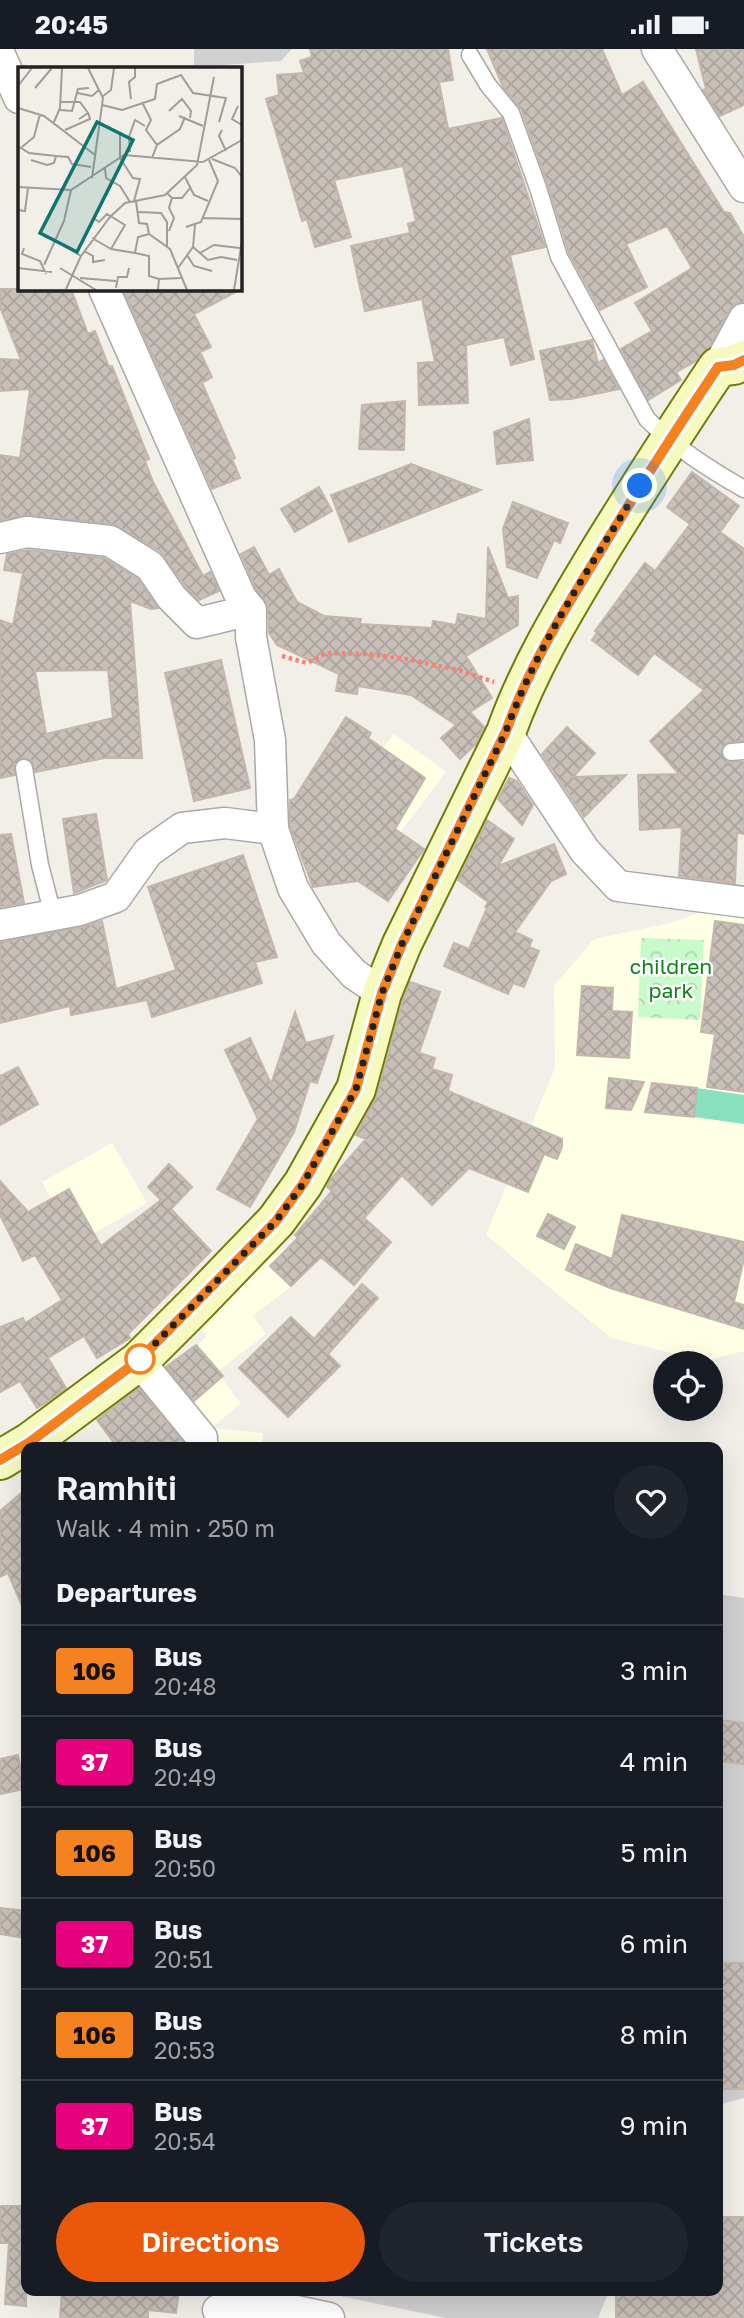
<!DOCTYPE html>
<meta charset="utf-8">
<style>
:root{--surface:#171b24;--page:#20242c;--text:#f1f3f6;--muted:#9ea1a6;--line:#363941;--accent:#ea580c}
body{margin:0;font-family:"Golos Text",sans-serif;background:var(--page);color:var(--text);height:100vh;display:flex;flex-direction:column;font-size:26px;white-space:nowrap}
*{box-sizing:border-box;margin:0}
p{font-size:23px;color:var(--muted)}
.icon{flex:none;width:38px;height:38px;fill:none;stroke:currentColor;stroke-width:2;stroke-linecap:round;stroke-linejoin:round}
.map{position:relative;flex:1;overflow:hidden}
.side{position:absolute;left:21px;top:1393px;width:702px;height:854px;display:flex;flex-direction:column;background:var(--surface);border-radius:14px;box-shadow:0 7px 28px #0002}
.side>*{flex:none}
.badge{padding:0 14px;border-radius:5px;font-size:24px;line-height:46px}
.tools{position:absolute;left:653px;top:1302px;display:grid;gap:14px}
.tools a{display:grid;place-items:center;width:70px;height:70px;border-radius:50%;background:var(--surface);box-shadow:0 7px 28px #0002;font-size:35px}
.you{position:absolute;width:35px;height:35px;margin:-18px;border:5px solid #fff;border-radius:50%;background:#1a73e8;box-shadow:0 0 0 10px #1a73e833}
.map>.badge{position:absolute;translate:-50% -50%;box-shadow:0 0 0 4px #fff}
h2{padding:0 35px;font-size:26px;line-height:63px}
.round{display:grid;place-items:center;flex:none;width:74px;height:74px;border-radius:37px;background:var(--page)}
.head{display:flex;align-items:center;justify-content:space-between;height:119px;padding:0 35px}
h1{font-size:33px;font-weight:600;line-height:52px}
.action{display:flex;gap:14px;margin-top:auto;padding:14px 35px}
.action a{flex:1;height:80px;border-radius:42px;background:var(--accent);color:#fff;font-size:28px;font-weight:600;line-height:80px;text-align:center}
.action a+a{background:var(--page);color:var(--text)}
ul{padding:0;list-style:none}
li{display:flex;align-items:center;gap:21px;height:91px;padding:0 35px;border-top:2px solid var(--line)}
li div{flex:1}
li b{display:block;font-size:26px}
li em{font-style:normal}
li .badge{min-width:77px;font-weight:700;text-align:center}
.status{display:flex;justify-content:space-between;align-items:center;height:49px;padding:0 35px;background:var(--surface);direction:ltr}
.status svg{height:19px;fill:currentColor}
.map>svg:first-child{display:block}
.education{fill:#ffffe5}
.religious{fill:#d0d0d0}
.park{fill:url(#park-crowns)}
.pitch{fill:#88e0be}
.building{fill:url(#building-cross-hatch);stroke:#c4b6ab;stroke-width:2;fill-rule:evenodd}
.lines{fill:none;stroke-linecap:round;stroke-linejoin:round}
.lane-casing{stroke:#a9a9a9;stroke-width:19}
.street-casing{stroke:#a9a9a9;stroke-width:33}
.secondary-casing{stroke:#707d05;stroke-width:42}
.path{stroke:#fa8072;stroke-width:4.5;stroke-dasharray:3.5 3.5;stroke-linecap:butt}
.lane{stroke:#fff;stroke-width:16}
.street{stroke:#fff;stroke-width:30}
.secondary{stroke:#f7fabf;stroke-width:38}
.line-casing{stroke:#fff;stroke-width:16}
.line{stroke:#f58220;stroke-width:10}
.walk{stroke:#222;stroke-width:7;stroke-dasharray:0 12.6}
.stop-dot{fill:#fff;stroke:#f58220;stroke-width:3.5}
.labels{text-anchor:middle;stroke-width:5;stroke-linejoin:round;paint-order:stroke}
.park-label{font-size:21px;fill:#0c8416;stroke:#fff}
.inset-road{fill:none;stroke:#9f9d99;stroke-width:2}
.view{fill:#0f766e;fill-opacity:0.15;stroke:#0f766e;stroke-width:3.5}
.inset-edge{fill:none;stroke:#222;stroke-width:3.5}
</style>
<div class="status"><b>20:45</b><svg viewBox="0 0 49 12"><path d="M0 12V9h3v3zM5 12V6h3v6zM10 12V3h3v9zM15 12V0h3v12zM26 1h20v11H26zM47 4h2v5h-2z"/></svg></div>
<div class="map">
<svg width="744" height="2269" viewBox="0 0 744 2269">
<defs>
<pattern id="park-crowns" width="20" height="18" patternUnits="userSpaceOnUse" patternTransform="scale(1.75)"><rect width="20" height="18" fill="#c8facc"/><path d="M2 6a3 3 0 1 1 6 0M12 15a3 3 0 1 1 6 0" fill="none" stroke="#acd6af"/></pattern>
<pattern id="building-cross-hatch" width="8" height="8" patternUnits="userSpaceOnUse" patternTransform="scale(1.75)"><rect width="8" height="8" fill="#c7bfb8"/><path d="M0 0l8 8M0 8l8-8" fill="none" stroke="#aba49e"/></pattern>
</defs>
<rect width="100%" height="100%" fill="#f2efe9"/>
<path class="education" d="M394 685 446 723 399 785 348 746Z
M711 859 744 864V1302L704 1312 611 1289 486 1186 555 1019 554 937 594 890 671 874Z
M112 1094 147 1154 75 1195 42 1133Z
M283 1200 305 1227 253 1267 266 1285 217 1323 241 1355 213 1377 168 1319 207 1288 194 1271Z
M212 1379 263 1384 262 1398H210Z"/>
<path class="religious" d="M194 0H292L281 12 194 18Z
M718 1545 744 1549V2049L718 2056Z
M316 2242H609L598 2269H446Z"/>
<path class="park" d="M641 889 704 891 700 971 638 968Z"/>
<path class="pitch" d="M697 1039 744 1046V1075L694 1068Z"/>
<path class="building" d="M310 0H448L453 31 439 33 448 80 502 69 545 198 510 206 534 310 511 316 504 288 466 296 468 354 419 356 418 314 435 313 422 250 365 262 351 197 410 184 408 175 416 172 403 117 334 131 351 188 315 198 307 170 302 172 266 50 279 46 277 26 304 24 300 12 312 8Z
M487 0H602L622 46 643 33 724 163 730 164 744 188V253L735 255 729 261 709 299 696 312 676 323 681 331 648 351 621 300 652 282 635 254 692 219 667 177 626 195 647 238 600 261 569 204 548 136 521 60 503 38Z
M696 0H744V56L720 67 703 41 706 40Z
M0 240H71L88 285 95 282 109 318 112 317 149 410 145 412 153 433 203 527 210 523 219 542 199 551 186 538 160 502 112 475 28 466 0 471V406L20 409 30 340 0 342V310L21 311 0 258Z
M123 240H241L194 265 211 298 200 303 212 328 202 334 235 409 232 410 240 429 212 440Z
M592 291 598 314 603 311 619 340 571 350 550 351 540 302Z
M405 352 404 401 359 400 362 356Z
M529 370 533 411 497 415 494 383Z
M411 415 481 441 349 493 331 446Z
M692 423 739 457 720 483 744 500V692L726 694 721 703 727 713H744V785L737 784 735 834 679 827 682 778 640 781 638 726 679 725 650 692 704 641 654 604 638 626 592 591 597 584 595 582 645 514 655 522 690 475 667 458Z
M319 438 332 462 295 483 281 460Z
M513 453 568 474 560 494 554 491 537 529 507 518 503 480Z
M254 498 269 526 279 520 297 553 324 567 361 570 360 575 432 579 433 572 456 576 458 565 486 570 488 498 508 549 518 547V576L466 607 492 649 470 663 484 678 476 695 460 710 441 689 456 676 411 646 358 637 357 645 336 642 339 625 277 596 269 584 268 556 256 540 241 505Z
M28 501 104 509 138 530 158 559 151 560 130 552 142 709H105L35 723 32 712 23 709 14 715 15 726 0 729V571L13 576 23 524 4 521 7 505ZM108 621 113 669 46 685 35 622Z
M221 611 250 739 194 752 165 624Z
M346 668 371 684 368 689 425 729 395 780 424 800 388 852 358 832 313 838 290 777V751L294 750Z
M567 678 595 704 573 728 626 726 584 768 542 705Z
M509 729 517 732 533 756 522 776 498 750Z
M96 765 107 831 74 844 63 770Z
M487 771 514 790 498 817 554 795 566 825 551 832 515 883 532 891 529 898 539 902 524 938 513 934 508 945 444 917 454 894 469 900 487 859 485 858 488 853 458 831Z
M11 785 24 854 0 858V786Z
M243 806 277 908 255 913 262 934 152 968 147 951 71 966 70 957 0 974V893L83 878 102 872 116 940 176 921 148 838Z
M715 872 744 876V1043L707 1038 715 985 701 983Z
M410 933 440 943 419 1004 435 1009 432 1020 452 1026 448 1042 562 1090V1098L557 1110 544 1105 528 1143 469 1119 432 1156 402 1126 364 1169 391 1193 354 1236 321 1208 291 1237 270 1217 298 1189 295 1186 332 1142 327 1138 330 1131 366 1090 356 1086 377 1046 403 951Z
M582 937 613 939 612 962 632 963 629 1009 577 1006Z
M295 963 306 994 333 987 317 1034 310 1032 294 1083 250 1158 217 1140 258 1070 225 1001 250 989 271 1035Z
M18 1018 38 1055 0 1076V1027Z
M609 1029 644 1033 631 1061 606 1059Z
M652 1034 697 1039 694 1068 645 1063Z
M169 1115 192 1138 171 1160 211 1202 128 1285 130 1289 97 1309 84 1287 48 1309 66 1339 47 1353 37 1359 20 1332 0 1343V1278L23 1269 25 1274 62 1251 35 1206 23 1212 0 1166V1132L28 1163 69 1140 101 1197 161 1151 148 1138Z
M548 1165 575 1178 564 1200 537 1187Z
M622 1166 744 1193V1210L734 1253 744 1256V1280L610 1239 566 1221 576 1195 612 1210Z
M362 1235 378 1249 328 1305 340 1317 288 1368 239 1319 291 1268 314 1290Z
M196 1296 223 1327 194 1352 166 1318Z
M139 1339 185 1395V1398H117L97 1371Z
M26 1440V1566L8 1524 0 1528V1462Z
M718 1671 744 1674V1715L718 1712Z
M18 1706 25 1740 0 1745V1710Z
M0 1859 26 1862V1889L0 1885Z
M718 1914H744V2040H718Z
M0 2157H26V2257L5 2255 9 2194H0Z
M718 2168H744V2269H616V2242H718Z
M62 2242H179L176 2264 148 2261V2269H60Z"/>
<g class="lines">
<defs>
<path id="lane" d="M470 6 488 36 511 64 538 139 559 208 647 370C676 399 709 420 744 440
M731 703 744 702
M24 719 40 816 53 866"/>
<path id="street" d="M657 0 744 138
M0 6 19 49
M104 240 241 549 251 561V588L270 691 273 780 293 839 326 894 354 925 382 944
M718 318 744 270
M0 489 27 483 110 492 150 517 172 549 197 574 251 561
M506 683 585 802 618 837 744 853
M0 876 80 861 116 848 148 803 182 779 225 774 273 780
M139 1312 202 1389V1398
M218 2261 296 2262 329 2269"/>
<path id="secondary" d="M0 1411 30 1393 139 1312 197 1254 276 1172 303 1135 356 1040 382 944 402 895 506 683C530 616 566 558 602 498 640 437 678 377 718 318L734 316 744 311"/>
</defs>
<use href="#lane" class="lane-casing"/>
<use href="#street" class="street-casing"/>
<use href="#secondary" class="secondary-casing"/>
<path class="path" d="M282 607 307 614 327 604 368 605 406 610 458 621 494 633"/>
<use href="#lane" class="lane"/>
<use href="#street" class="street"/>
<use href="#secondary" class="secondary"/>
</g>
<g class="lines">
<defs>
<path id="line" d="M0 1411 30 1393 139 1311 276 1172 303 1135 356 1040 382 944 402 895 506 682C529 618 564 561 600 503 638 440 677 379 718 318L734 316 744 311"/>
</defs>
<use href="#line" class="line-casing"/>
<use href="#line" class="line"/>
<path class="walk" d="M140 1310 139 1311 276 1172 303 1135 356 1040 382 944 402 895 506 682C538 594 591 517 640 437"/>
</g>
<circle class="stop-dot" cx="140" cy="1310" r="14"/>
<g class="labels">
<g class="park-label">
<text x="671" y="925">children<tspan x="671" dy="24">park</tspan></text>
</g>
</g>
<g transform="translate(18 18)">
<rect width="224" height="224" fill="#f2efe9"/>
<path class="inset-road" d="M70 1 85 31 74 111M0 19 14 1M17 21 34 1M59 26 74 29 81 23M85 29 93 23 96 1M113 32 111 15 117 10V1M42 35H62L70 46M124 35 133 53 128 63 139 78M84 38 104 43 137 32 139 17 163 8 175 26 208 31 201 55M220 39 214 52 224 58M0 41 26 49 77 88M42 43 54 44 60 22 71 21M151 44 164 32 173 44 172 51M161 49 185 59M36 55 42 41 44 1M47 63 72 52 70 46 61 52M204 63 201 69 208 84M102 67V91L115 111 122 112 116 134M0 79 11 86 38 89M4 80 16 70 22 47M112 85 111 70 117 53 127 59M134 91 139 78 162 62 167 50M194 92 217 101 224 110M13 93 29 98 36 96 38 89 50 90 54 97 73 100M87 101 88 111 102 119 112 135M167 110 176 128 190 134M0 120 53 123 106 88 185 95 224 73M149 126 154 131 151 141 156 151 151 164M154 131H164L172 121M118 134 121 156 129 157 131 167 152 182 169 223M0 143 7 144 10 121M120 145 143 146 149 155V180M184 151 224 152M168 160 183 155 200 114 191 93M131 167 120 170 117 186 131 189V209L141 212M33 171 63 189M74 171 93 182 107 158 89 147 81 155 77 152M175 180 190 193 203 190 219 193M6 181 4 187 22 194 28 207M93 182 117 186M66 184 75 189V195L87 193M182 186 196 178 222 181M169 188 176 199 194 204M26 198 46 154 53 123M0 201 34 205M42 201 78 223M160 201 175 180 177 158M62 211 98 214M98 221 100 210H109L111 201M48 222 63 189 92 150 107 136 147 128 179 98 196 10M140 223 141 212 163 211M216 223 224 174"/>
<path class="view" d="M79 55 115 73 59 185 22 166Z"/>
<rect width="224" height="224" class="inset-edge"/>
</g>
</svg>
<div class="tools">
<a><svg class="icon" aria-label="locate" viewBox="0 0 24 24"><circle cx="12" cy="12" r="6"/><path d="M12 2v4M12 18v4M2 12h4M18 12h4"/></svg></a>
</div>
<div class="you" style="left:640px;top:437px"></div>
<section class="side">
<div class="head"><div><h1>Ramhiti</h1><p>Walk · 4 min · 250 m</p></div><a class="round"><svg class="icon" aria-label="heart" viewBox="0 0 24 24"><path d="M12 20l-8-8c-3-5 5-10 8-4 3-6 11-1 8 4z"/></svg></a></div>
<h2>Departures</h2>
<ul>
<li><span class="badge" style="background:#f58220;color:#111">106</span><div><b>Bus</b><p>20:48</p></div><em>3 min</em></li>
<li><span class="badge" style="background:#e6007e;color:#fff">37</span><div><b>Bus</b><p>20:49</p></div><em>4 min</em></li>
<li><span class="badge" style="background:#f58220;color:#111">106</span><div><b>Bus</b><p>20:50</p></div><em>5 min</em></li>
<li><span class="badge" style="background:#e6007e;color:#fff">37</span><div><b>Bus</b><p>20:51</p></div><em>6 min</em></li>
<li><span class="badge" style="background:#f58220;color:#111">106</span><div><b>Bus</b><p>20:53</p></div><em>8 min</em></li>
<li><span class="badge" style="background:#e6007e;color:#fff">37</span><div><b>Bus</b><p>20:54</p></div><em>9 min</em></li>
</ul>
<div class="action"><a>Directions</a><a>Tickets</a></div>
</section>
</div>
